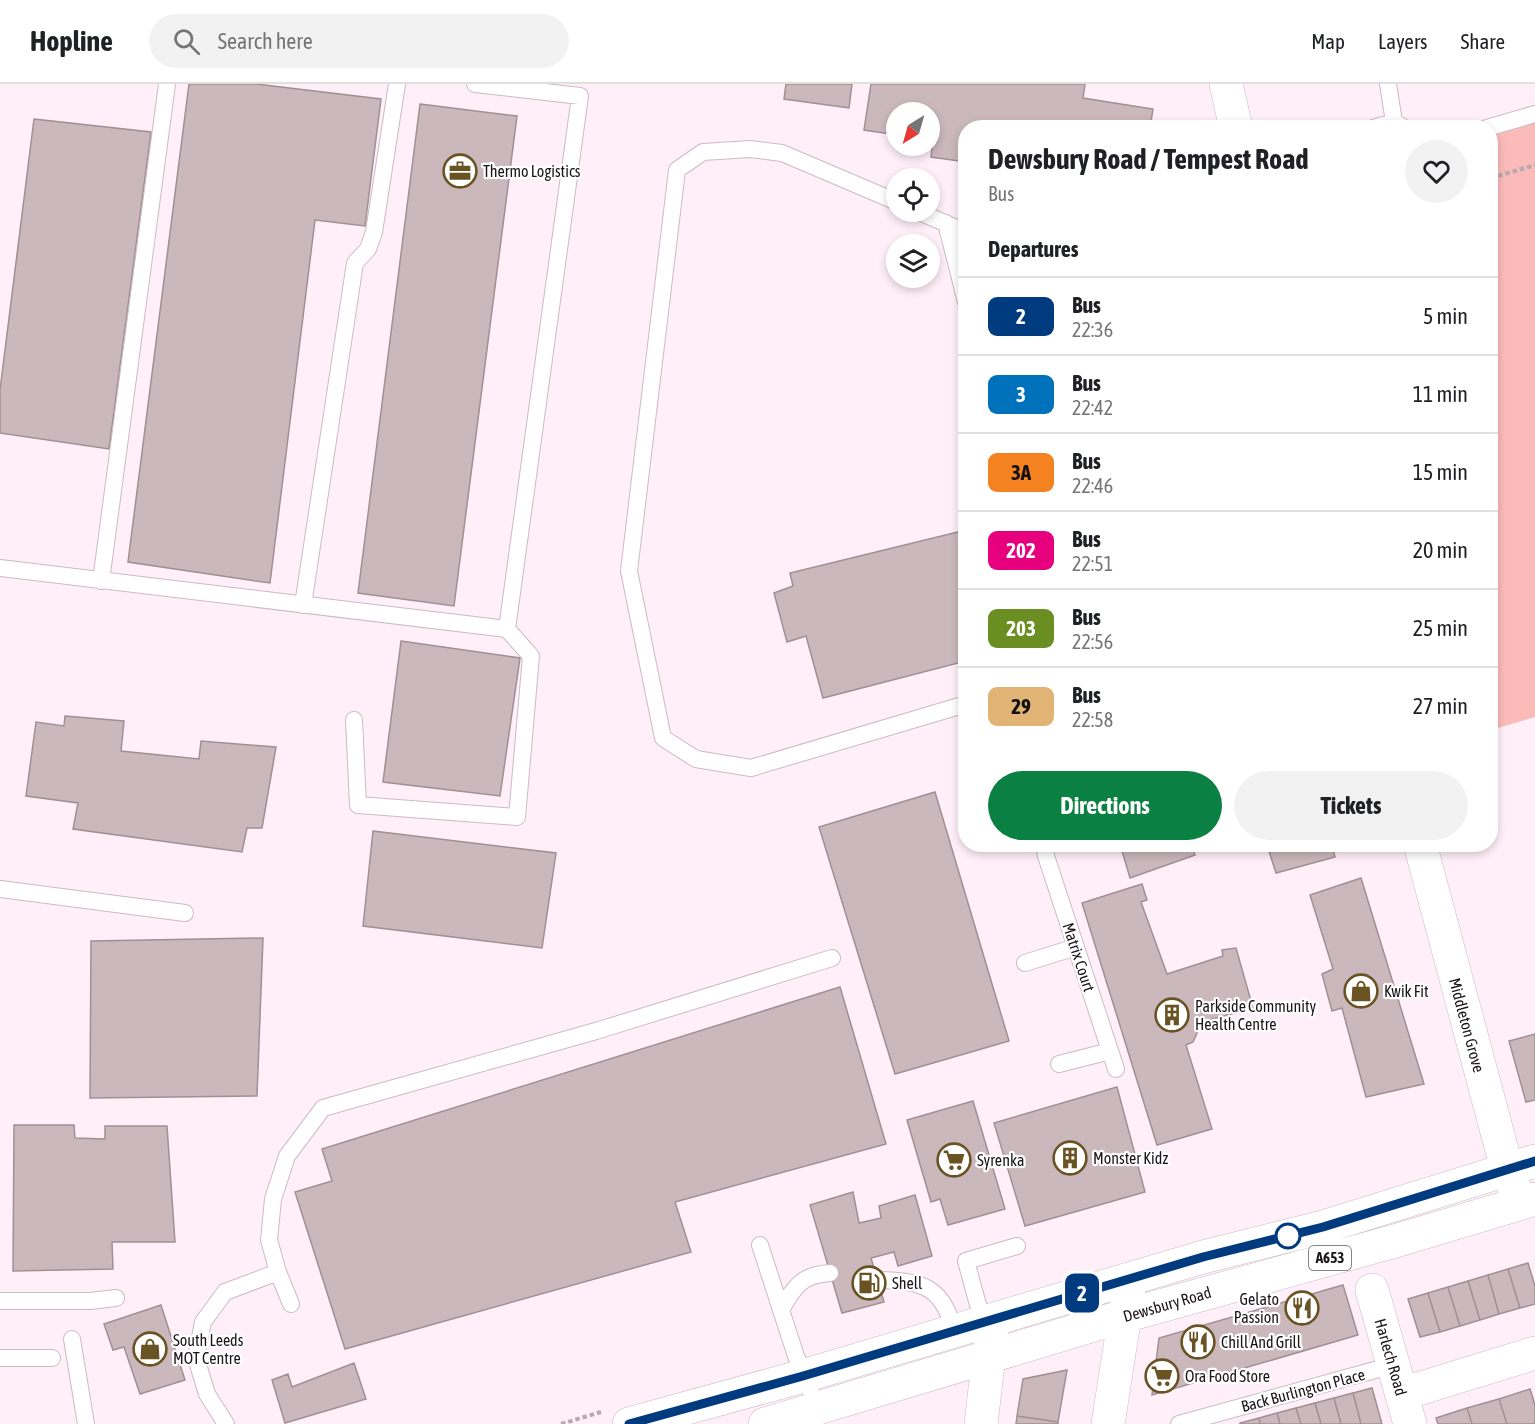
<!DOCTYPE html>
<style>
:root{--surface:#fff;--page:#f2f2f2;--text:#202124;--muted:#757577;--line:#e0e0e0;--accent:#0b8043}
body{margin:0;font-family:"Asap Condensed",sans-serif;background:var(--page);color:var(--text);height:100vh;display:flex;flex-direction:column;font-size:22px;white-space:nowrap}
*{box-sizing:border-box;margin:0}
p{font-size:20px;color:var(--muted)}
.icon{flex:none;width:33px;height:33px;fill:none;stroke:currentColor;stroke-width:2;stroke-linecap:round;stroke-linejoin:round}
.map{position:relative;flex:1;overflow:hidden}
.side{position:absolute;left:958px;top:36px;width:540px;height:732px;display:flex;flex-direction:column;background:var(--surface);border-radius:24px;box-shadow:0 3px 9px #0003}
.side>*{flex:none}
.badge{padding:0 12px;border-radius:9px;font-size:21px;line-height:39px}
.needle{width:39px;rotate:217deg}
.tools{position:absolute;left:886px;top:18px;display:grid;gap:12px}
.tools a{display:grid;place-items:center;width:54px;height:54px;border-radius:50%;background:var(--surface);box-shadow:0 3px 9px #0003;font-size:30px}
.map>.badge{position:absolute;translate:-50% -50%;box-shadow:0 0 0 3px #fff}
h2{padding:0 30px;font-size:22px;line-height:54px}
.round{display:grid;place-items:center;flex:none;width:63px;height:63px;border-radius:32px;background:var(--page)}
.headline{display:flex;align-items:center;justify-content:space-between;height:102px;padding:0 30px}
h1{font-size:28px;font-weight:700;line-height:45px}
.cta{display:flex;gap:12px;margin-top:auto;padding:12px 30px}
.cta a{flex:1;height:69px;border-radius:36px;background:var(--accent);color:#fff;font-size:24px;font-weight:700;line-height:69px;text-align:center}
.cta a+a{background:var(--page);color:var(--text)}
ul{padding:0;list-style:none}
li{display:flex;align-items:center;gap:18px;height:78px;padding:0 30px;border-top:2px solid var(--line)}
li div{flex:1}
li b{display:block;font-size:22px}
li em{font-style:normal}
li .badge{min-width:66px;font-weight:700;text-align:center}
header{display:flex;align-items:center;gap:36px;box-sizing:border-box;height:84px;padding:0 30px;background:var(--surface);border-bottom:2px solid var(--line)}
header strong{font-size:28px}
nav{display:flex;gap:33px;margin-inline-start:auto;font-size:21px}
.search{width:420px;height:54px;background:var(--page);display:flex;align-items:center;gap:15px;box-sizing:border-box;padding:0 21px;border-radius:33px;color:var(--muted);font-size:22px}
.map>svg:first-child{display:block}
.green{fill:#fbbbb9}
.building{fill:#cab8bd;stroke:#a18f94;stroke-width:1.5}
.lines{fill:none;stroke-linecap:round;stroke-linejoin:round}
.lane-casing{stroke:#cabbc5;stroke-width:18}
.street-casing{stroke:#cabbc5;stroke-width:34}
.secondary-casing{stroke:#cabbc5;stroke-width:34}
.primary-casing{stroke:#cabbc5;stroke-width:34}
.path{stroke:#b5a8b0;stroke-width:4;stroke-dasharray:4.5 3;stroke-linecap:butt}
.lane{stroke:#fff;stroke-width:16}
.street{stroke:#fff;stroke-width:33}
.secondary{stroke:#fff;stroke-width:33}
.primary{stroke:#fff;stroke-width:33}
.line-casing{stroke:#fff;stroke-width:14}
.line{stroke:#003b80;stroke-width:9}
.stop-dot{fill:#fff;stroke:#003b80;stroke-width:3}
.labels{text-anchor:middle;stroke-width:4.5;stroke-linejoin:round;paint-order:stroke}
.shield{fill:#fff;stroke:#5f5b5e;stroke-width:1.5}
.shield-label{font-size:15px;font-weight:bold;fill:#1b1519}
.poi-label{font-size:16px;fill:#1b1519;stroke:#fff;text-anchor:start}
.street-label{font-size:16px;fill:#1b1519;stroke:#fff}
</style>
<header>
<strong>Hopline</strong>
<div class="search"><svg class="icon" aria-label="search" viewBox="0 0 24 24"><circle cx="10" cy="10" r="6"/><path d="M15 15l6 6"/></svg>Search here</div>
<nav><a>Map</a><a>Layers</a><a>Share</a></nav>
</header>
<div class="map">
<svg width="1535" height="1340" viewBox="0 0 1535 1340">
<rect width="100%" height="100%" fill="#ffeff9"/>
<path class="green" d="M1535 30V633L1491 646V44Z"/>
<path class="building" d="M189 0H256L381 15 365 142 315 136 270 499 128 478Z
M786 0H852L849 24 784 15Z
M871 0H1085L1083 14 1153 25 1150 44H966V78L931 73 933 56H930V28H897V51L864 46Z
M420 20 517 32 454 522 358 509Z
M34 35 151 48 109 365 0 349V306Z
M966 446V577L823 614 806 552 787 558 774 509 793 502 790 489Z
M401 557 520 574 500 712 383 698Z
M65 632 124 637 121 667 199 675 201 657 276 663 262 744H247L242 768 73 745 78 719 26 712 36 638 64 642Z
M935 708 1009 957 895 990 819 743Z
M373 747 556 769 542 864 363 842Z
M1120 760H1191L1195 771 1130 794Z
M1281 760H1331L1335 773 1276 789 1268 764Z
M1361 794 1424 1000 1366 1013 1342 924 1332 927 1322 890 1333 885 1310 811Z
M1142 800 1147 816 1141 818 1167 890 1223 872 1222 866 1236 864 1253 924 1202 938 1193 958 1186 961 1212 1045 1157 1061 1082 819Z
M263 854 257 1012 90 1014 91 857Z
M840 903 886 1060 675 1118 691 1168 345 1265 295 1108 332 1097 322 1065Z
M1535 950V1016L1526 1018 1509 957Z
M1117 1003 1145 1108 1025 1142 994 1039Z
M973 1017 1005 1125 948 1141 940 1115 931 1118 907 1036Z
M14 1041H74L75 1054 105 1055V1042H167L175 1158H112L113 1185 13 1187Z
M853 1108 859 1139 881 1134 879 1122 915 1111 932 1172 898 1182 894 1168 871 1174 884 1218 842 1229 810 1121Z
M1528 1179 1535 1202V1220L1520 1224 1508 1185Z
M1508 1185 1520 1224 1499 1230 1488 1191Z
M1488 1191 1499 1230 1480 1236 1468 1197Z
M1468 1197 1480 1236 1460 1242 1448 1203Z
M1343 1201 1358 1251 1152 1311 1159 1254Z
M1448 1203 1460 1242 1440 1248 1428 1209Z
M1428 1209 1440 1248 1420 1253 1408 1215Z
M161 1221 185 1296 140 1310 124 1263 113 1266 104 1240Z
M354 1279 366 1315 285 1339 272 1296 288 1290 292 1303Z
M1067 1286 1058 1338 1017 1332 1023 1295Z
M1372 1304 1382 1340H1361L1353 1309Z
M1530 1305 1535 1321V1340H1507L1499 1315Z
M1353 1309 1361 1340H1341L1334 1314Z
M1334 1314 1341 1340H1321L1315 1319Z
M1499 1315 1507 1340H1472L1467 1324Z
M1315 1319 1321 1340H1301L1296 1324Z
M1296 1324 1301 1340H1280L1277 1329Z
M1467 1324 1472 1340H1438L1436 1334Z
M1277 1329 1280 1340H1260L1259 1334Z
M1017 1332 1058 1338V1340H1016Z
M1259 1334 1260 1340H1240V1339Z"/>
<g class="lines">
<defs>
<path id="lane" d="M475 0 580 12 507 545
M1388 0 1394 38
M1373 44 1394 38 1403 43
M1487 44 1535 30
M897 118 782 69 750 65 703 68 677 86 629 487 663 654 696 675 751 684 966 620
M919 128 966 148
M946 139 966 218
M0 484 507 545 531 572 517 733 358 721 354 636
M101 497 167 0
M303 521 355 179 368 165 374 148 397 0
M1044 760 1046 772 1116 985
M0 805 185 829
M1025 879 1076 863
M1059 980 1110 967
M760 1161 781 1226
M278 1188 291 1220
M878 1196C923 1197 944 1202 955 1251
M0 1217H90L116 1214
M983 1239 966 1177 1017 1162
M72 1255 86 1340
M0 1274H52
M818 1325 796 1272 781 1226C795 1202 801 1191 830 1189
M226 1340 207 1310 196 1274 203 1238 225 1208 278 1188 269 1156 273 1115 287 1072 323 1024 596 947 832 874
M1179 1340 1393 1281"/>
<path id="street" d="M1372 1206 1410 1340
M1402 1310 1535 1269
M981 1340 993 1236"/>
<path id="secondary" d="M1226 0 1236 44
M1420 760 1507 1085 1520 1119
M1108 1340 1129 1205"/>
<path id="primary" d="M629 1340 803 1292 1203 1173 1323 1143 1535 1077
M765 1340 1124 1232 1395 1157 1535 1115"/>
</defs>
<use href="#lane" class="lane-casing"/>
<use href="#street" class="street-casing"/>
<use href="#secondary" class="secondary-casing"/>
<use href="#primary" class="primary-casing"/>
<path class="path" d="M1491 94 1535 81
M561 1340 601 1328"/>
<use href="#lane" class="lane"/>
<use href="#street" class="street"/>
<use href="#secondary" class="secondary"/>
<use href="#primary" class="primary"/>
</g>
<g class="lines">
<defs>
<path id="line" d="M629 1340 803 1292 1203 1173 1323 1143 1535 1077"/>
</defs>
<use href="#line" class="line-casing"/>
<use href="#line" class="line"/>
</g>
<defs>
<symbol id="office-ring" viewBox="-11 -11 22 22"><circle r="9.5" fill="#fff" stroke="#695322" stroke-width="1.5"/><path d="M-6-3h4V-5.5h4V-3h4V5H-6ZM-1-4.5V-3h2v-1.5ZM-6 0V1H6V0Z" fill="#695322"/></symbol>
<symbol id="shop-ring" viewBox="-11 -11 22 22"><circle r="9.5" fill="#fff" stroke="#695322" stroke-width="1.5"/><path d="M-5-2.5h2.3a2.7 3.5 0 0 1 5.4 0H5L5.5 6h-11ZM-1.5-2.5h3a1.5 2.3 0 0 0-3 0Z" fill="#695322"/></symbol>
<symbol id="building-ring" viewBox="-11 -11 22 22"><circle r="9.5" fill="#fff" stroke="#695322" stroke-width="1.5"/><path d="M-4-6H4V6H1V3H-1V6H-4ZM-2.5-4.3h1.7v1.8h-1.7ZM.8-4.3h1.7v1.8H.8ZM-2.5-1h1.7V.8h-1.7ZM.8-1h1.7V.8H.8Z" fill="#695322"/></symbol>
<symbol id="supermarket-ring" viewBox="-11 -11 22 22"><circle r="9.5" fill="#fff" stroke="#695322" stroke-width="1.5"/><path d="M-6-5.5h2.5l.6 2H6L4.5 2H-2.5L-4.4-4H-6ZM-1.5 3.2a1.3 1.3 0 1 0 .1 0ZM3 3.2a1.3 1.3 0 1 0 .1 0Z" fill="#695322"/></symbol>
<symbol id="fuel-ring" viewBox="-11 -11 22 22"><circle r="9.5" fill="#fff" stroke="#695322" stroke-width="1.5"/><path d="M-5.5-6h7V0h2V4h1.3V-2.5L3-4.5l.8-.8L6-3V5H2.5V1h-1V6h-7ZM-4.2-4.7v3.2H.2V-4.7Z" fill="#695322"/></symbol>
<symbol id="restaurant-ring" viewBox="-11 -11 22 22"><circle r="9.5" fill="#fff" stroke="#695322" stroke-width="1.5"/><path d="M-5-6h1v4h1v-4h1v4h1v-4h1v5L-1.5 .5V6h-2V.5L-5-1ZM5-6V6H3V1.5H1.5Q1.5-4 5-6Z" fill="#695322"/></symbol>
</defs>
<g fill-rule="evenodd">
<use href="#office-ring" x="441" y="68" width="38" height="38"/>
<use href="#shop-ring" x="1342" y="888" width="38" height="38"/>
<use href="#building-ring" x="1153" y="912" width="38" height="38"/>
<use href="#building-ring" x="1051" y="1055" width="38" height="38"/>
<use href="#supermarket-ring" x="935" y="1057" width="38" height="38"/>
<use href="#fuel-ring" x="850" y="1180" width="38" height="38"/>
<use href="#restaurant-ring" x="1283" y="1205" width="38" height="38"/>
<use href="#restaurant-ring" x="1179" y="1239" width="38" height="38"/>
<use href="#shop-ring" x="131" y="1246" width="38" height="38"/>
<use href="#supermarket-ring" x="1143" y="1273" width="38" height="38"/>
</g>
<circle class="stop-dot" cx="1288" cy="1152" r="12"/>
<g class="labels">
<rect class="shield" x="1309" y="1162" width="42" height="24" rx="4.5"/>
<g class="shield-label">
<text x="1330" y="1179">A653</text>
</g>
<g class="poi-label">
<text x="483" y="93">Thermo Logistics</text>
<text x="1384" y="913">Kwik Fit</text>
<text x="1195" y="928">Parkside Community<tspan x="1195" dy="18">Health Centre</tspan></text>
<text x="1093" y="1080">Monster Kidz</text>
<text x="977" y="1082">Syrenka</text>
<text x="892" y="1205">Shell</text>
<text x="1279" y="1221" text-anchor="end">Gelato<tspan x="1279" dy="18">Passion</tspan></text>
<text x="173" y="1262">South Leeds<tspan x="173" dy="18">MOT Centre</tspan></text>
<text x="1221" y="1264">Chill And Grill</text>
<text x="1185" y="1298">Ora Food Store</text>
</g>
<g class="street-label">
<text transform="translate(1079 873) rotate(72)" y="6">Matrix Court</text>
<text transform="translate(1467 941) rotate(75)" y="6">Middleton Grove</text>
<text transform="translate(1167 1220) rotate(-16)" y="6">Dewsbury Road</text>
<text transform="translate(1391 1273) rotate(74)" y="6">Harlech Road</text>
<text transform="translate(1303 1306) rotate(-15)" y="6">Back Burlington Place</text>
</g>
</g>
</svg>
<div class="tools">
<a><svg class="needle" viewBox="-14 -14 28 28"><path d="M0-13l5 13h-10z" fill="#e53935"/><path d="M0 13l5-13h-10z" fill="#757577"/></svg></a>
<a><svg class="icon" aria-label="locate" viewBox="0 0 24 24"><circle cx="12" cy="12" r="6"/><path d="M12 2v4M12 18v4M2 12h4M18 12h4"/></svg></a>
<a><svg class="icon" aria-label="layers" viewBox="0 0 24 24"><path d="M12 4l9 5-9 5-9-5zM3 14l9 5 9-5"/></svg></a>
</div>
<b class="badge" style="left:1082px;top:1209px;background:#003b80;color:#fff">2</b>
<section class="side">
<div class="headline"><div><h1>Dewsbury Road / Tempest Road</h1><p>Bus</p></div><a class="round"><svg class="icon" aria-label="heart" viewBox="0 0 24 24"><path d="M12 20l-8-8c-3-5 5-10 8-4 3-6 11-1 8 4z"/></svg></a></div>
<h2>Departures</h2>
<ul>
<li><span class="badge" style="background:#003b80;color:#fff">2</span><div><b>Bus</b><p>22:36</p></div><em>5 min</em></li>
<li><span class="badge" style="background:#0072bc;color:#fff">3</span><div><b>Bus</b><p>22:42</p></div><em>11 min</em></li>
<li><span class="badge" style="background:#f58220;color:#111">3A</span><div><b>Bus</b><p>22:46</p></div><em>15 min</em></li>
<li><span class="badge" style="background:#e6007e;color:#fff">202</span><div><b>Bus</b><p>22:51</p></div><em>20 min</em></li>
<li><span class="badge" style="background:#6b8e23;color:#fff">203</span><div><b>Bus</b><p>22:56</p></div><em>25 min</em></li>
<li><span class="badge" style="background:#e1b475;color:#111">29</span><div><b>Bus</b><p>22:58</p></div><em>27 min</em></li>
</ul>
<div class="cta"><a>Directions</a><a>Tickets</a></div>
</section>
</div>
